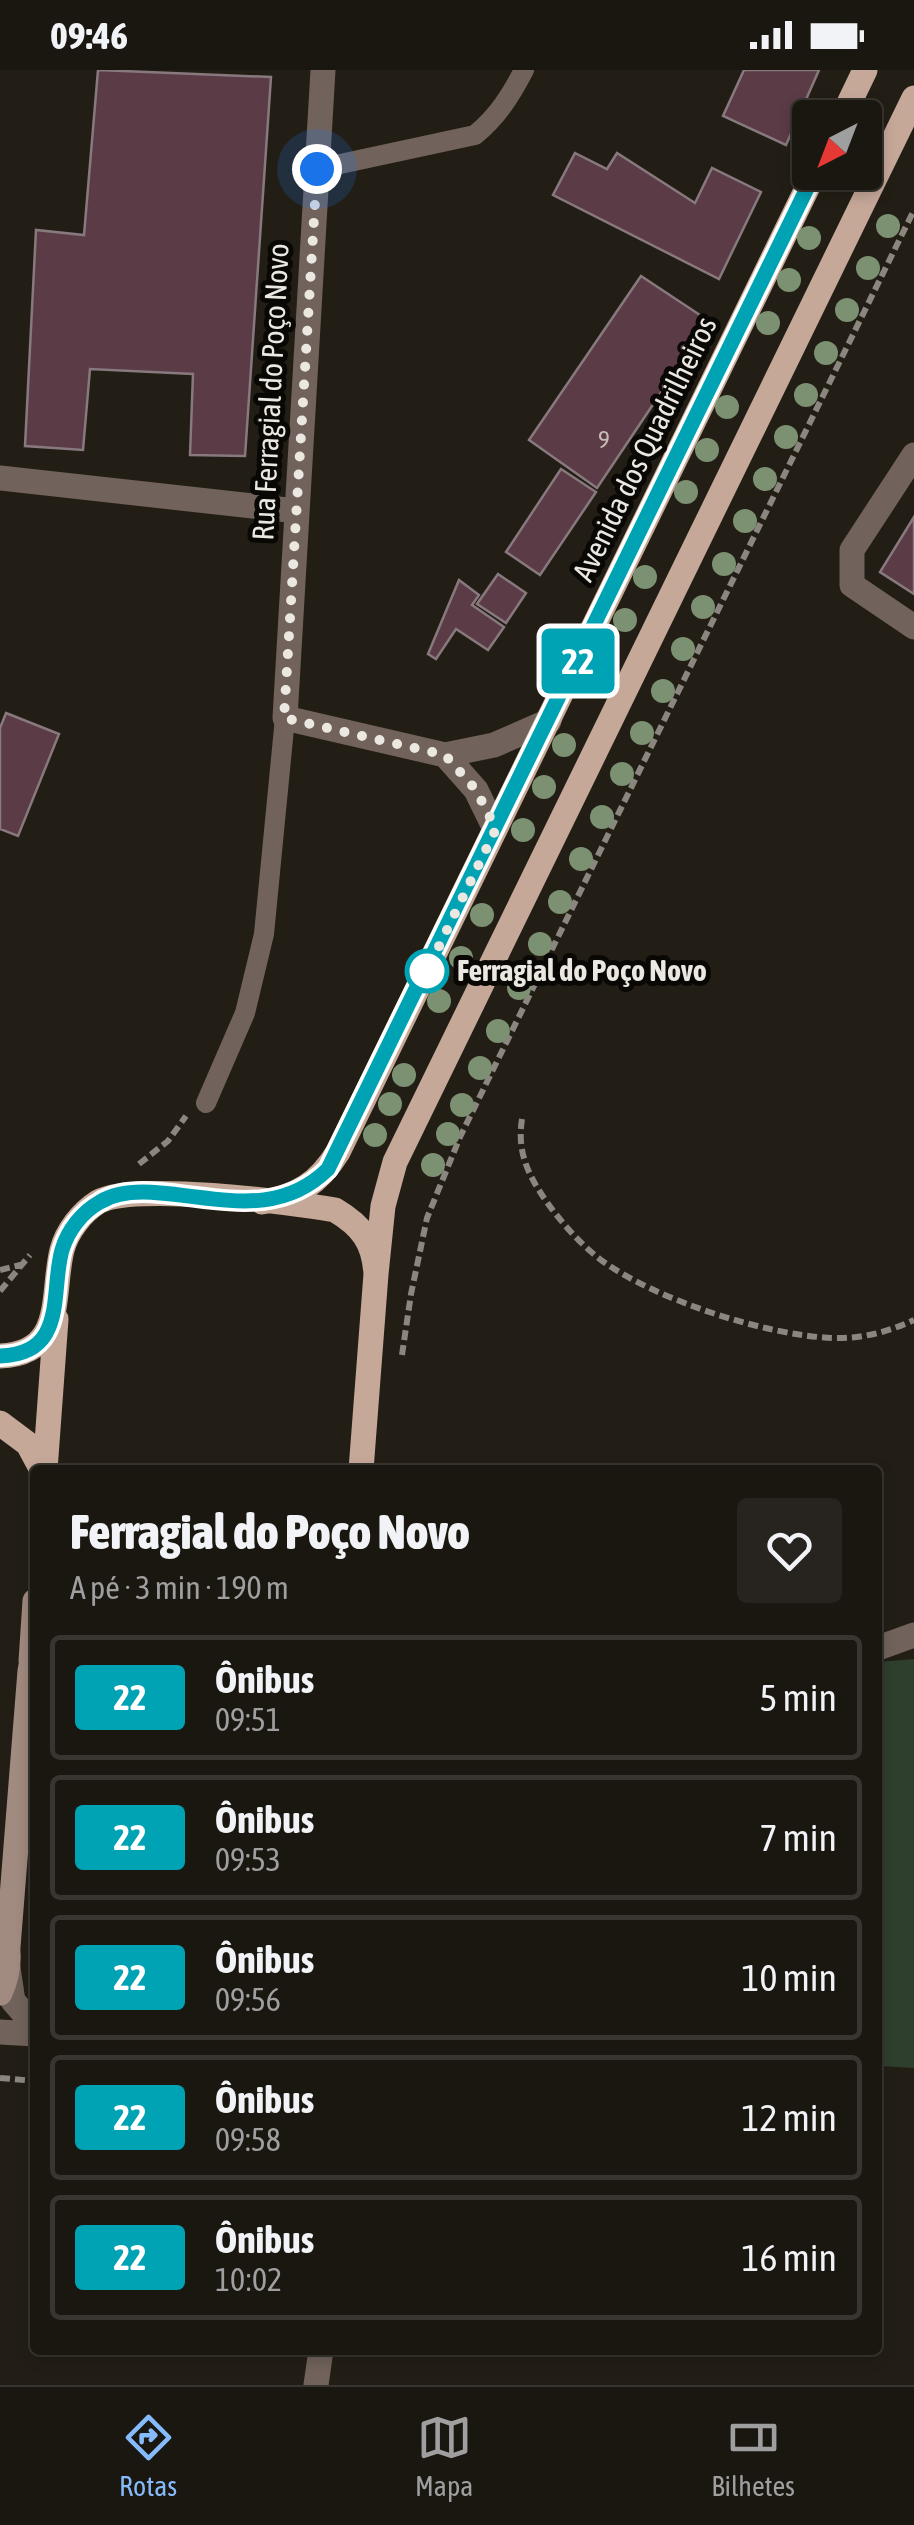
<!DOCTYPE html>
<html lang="pt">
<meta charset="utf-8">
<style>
:root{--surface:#1a1610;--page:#27231e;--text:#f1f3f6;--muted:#9f9f9f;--line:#383530;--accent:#86bbfb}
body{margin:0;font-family:"Asap Condensed",sans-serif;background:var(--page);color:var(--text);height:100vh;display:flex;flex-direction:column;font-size:38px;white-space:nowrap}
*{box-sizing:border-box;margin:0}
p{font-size:32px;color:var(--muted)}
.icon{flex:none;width:55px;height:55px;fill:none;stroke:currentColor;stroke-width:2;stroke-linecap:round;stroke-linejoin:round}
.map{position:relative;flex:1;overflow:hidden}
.details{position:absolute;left:30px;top:1395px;width:852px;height:890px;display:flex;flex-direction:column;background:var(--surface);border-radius:10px;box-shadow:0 5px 15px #0003,0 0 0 2px var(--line)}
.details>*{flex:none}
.badge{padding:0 20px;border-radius:8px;font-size:35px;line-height:65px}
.needle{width:65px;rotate:222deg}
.controls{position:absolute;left:792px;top:30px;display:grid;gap:20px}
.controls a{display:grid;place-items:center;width:90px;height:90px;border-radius:10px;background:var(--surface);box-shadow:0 5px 15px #0003,0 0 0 2px var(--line);font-size:50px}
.you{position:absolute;width:50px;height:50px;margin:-25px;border:8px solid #fff;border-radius:50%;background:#1a73e8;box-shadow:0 0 0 15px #1a73e833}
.map>.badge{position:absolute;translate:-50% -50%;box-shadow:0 0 0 5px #fff}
.round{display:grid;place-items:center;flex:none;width:105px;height:105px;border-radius:10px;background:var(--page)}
.summary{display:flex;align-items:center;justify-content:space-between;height:170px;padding:0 40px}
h1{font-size:48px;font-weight:800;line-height:75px}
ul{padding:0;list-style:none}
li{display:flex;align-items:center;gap:30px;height:125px;margin:0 20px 15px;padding:0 20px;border:5px solid var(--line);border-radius:10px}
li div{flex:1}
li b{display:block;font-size:38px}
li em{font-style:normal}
li .badge{min-width:110px;font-weight:700;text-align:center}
.status{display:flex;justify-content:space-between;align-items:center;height:70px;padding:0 50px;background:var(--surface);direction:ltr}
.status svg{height:28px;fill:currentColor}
.dock{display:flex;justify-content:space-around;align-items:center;height:140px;border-top:2px solid var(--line);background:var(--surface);font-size:28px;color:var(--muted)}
.dock a{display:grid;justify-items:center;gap:5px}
.dock .current{color:var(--accent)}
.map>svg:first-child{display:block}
.green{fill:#2f3f2d}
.building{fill:#5b3b46;stroke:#87797d;stroke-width:2.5}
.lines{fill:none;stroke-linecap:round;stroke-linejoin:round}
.path{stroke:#8b867f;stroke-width:6;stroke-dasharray:10 5;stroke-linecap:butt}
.lane{stroke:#71635c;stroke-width:20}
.street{stroke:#71635c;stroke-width:25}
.secondary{stroke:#a18a7f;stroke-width:25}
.primary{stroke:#c6a899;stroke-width:25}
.tree{fill:#7c9072}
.line-casing{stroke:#fff;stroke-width:22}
.line{stroke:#00a3b4;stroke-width:15}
.walk{stroke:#ebe7e1;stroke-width:10;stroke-dasharray:0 18}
.stop-dot{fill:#fff;stroke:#00a3b4;stroke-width:5}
.labels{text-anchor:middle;stroke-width:10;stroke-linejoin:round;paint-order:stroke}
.number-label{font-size:25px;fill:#c7bcba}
.street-label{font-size:30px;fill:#ebe7e1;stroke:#0a0805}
.stop-label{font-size:30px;font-weight:bold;fill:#ebe7e1;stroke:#0a0805;text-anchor:start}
</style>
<div class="status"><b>09:46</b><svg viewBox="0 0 49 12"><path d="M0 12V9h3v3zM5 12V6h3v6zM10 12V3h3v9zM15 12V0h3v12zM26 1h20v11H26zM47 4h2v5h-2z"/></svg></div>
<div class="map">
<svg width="914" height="2315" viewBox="0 0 914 2315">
<rect width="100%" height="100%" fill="#231e15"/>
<path class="green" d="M914 1589V1998L878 1996V1592Z"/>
<path class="building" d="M98 0 271 7 245 386 190 385 193 304 90 299 83 380 25 376 36 160 84 165Z
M744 0H819L786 75 723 46Z
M575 83 607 99 617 83 695 133 712 98 761 122 719 209 553 125Z
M641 206 709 251 597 418 529 370Z
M561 399 596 422 540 505 506 482Z
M914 447V524L880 502Z
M498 504 526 523 506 553 477 534Z
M459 510 479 525 472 535 504 557 488 580 456 559 436 589 428 584Z
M6 643 59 664 18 766 0 759V658Z"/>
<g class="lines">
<path class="path" d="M522 1049C517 1080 527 1103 544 1128 560 1151 579 1173 601 1190 656 1230 765 1265 832 1268 861 1269 888 1262 914 1250
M139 1094 168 1071 186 1046
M0 1200 24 1194
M0 1221 30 1185
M402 1285 411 1224 427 1148 460 1067 914 140
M0 2008 35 2011"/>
<path class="lane" d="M317 99 475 65C498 46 511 25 524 0
M206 1033 245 943 264 864 285 648"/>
<path class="street" d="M323 0 285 648 445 685 494 675 549 651
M914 385 852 480V515L914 557
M0 408 297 441
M445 685 476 720 495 759
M878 1578 914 1565
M8 1898 13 1931 35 1956
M0 1962 35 1964
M316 2315 321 2280"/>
<path class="secondary" d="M31 1591 35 1531
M8 1877 30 1601 35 1573
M0 1923C9 1903 11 1881 3 1861"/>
<path class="primary" d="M842 48 865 0
M262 1132C297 1127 319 1113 338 1082L815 102
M376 1204 383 1136 395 1092 914 28
M0 1286C66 1284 51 1224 62 1180 67 1161 82 1142 98 1132 131 1112 292 1132 335 1140 362 1156 374 1172 376 1204L361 1400
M0 1353 28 1374 42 1400
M45 1400 56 1249"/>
</g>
<g class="tree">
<circle cx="888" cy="156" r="12"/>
<circle cx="809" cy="168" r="12"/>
<circle cx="868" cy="198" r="12"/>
<circle cx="789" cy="210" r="12"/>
<circle cx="847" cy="240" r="12"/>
<circle cx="768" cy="253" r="12"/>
<circle cx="826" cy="283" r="12"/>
<circle cx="806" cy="325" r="12"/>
<circle cx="727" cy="337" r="12"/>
<circle cx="786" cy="367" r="12"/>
<circle cx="707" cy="380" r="12"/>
<circle cx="765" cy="409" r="12"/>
<circle cx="686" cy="422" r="12"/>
<circle cx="745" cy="451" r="12"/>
<circle cx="724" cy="494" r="12"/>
<circle cx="645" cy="507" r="12"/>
<circle cx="703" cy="537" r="12"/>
<circle cx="625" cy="550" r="12"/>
<circle cx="683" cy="579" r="12"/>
<circle cx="605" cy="591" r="12"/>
<circle cx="663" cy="621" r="12"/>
<circle cx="642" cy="663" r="12"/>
<circle cx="564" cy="675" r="12"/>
<circle cx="622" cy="704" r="12"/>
<circle cx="544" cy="717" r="12"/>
<circle cx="602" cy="747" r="12"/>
<circle cx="523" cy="760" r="12"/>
<circle cx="581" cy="789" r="12"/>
<circle cx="560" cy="832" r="12"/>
<circle cx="482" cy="845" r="12"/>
<circle cx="540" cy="874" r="12"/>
<circle cx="461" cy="888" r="12"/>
<circle cx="519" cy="918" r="12"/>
<circle cx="439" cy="931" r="12"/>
<circle cx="498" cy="961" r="12"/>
<circle cx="480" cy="998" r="12"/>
<circle cx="404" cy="1005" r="12"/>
<circle cx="390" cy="1034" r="12"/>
<circle cx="462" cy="1035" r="12"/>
<circle cx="448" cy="1064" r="12"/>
<circle cx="375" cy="1065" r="12"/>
<circle cx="433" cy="1095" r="12"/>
</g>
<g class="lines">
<defs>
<path id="line" d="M0 1286C68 1284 50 1222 62 1180 68 1160 82 1142 100 1132 118 1121 140 1121 160 1123 222 1128 279 1147 328 1099L815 102"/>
</defs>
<use href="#line" class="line-casing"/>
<use href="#line" class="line"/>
<path class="walk" d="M317 99 284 648 445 685 476 720 496 759 427 901"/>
</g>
<circle class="stop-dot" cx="427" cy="901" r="20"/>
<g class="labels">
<g class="number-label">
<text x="604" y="378">9</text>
</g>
<g class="street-label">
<text transform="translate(271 322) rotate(-87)" y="10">Rua Ferragial do Poço Novo</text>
<text transform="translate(645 379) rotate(-64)" y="10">Avenida dos Quadrilheiros</text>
</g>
<g class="stop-label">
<text x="457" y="911">Ferragial do Poço Novo</text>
</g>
</g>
</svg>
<div class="controls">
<a><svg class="needle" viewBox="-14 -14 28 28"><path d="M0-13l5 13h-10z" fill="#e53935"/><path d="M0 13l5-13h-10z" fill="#9f9f9f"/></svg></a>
</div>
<div class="you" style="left:317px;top:99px"></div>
<b class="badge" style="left:578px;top:591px;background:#00a3b4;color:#fff">22</b>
<section class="details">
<div class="summary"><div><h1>Ferragial do Poço Novo</h1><p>A pé · 3 min · 190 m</p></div><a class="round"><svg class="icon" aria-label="heart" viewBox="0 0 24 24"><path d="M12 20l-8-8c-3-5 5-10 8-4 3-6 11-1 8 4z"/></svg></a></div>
<ul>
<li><span class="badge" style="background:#00a3b4;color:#fff">22</span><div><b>Ônibus</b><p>09:51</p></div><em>5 min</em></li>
<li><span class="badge" style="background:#00a3b4;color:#fff">22</span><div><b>Ônibus</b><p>09:53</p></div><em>7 min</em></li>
<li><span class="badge" style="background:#00a3b4;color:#fff">22</span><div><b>Ônibus</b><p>09:56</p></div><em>10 min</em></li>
<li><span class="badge" style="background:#00a3b4;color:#fff">22</span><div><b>Ônibus</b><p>09:58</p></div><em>12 min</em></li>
<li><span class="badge" style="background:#00a3b4;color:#fff">22</span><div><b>Ônibus</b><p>10:02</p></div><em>16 min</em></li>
</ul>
</section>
</div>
<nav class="dock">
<a class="current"><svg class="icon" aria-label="directions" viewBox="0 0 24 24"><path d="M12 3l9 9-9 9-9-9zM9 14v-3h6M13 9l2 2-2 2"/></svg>Rotas</a>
<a><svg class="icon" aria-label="map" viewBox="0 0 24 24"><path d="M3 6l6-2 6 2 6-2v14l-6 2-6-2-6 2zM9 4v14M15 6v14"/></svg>Mapa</a>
<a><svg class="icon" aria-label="tickets" viewBox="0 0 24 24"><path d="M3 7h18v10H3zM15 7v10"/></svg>Bilhetes</a>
</nav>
